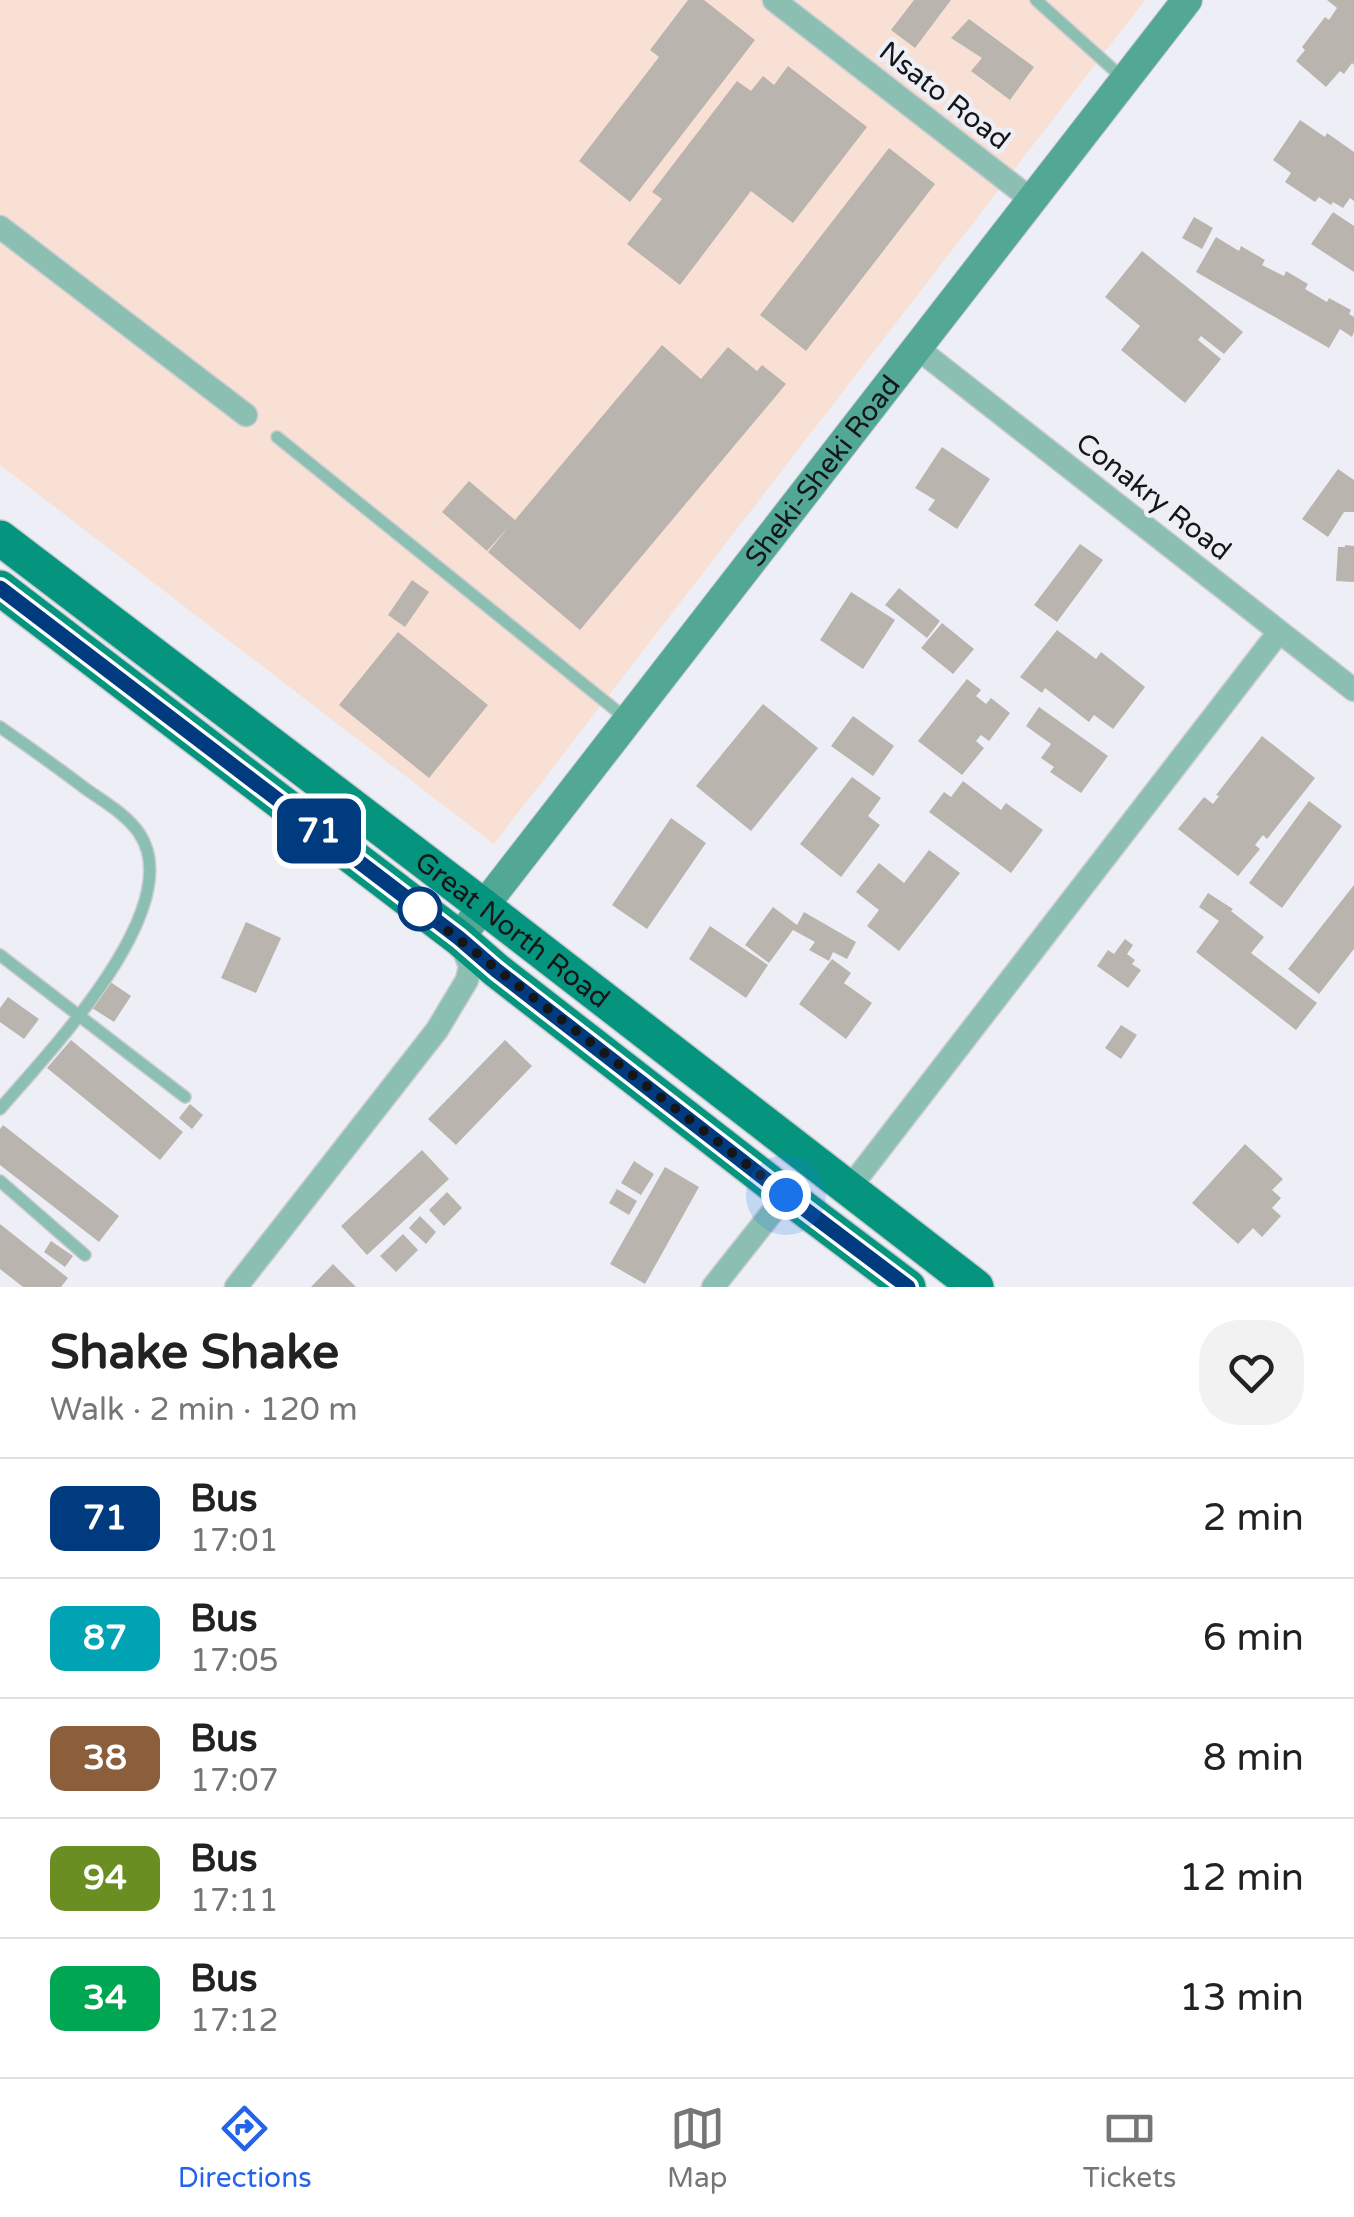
<!DOCTYPE html>
<meta charset="utf-8">
<style>
:root{--surface:#fff;--page:#f2f2f2;--text:#222;--muted:#767676;--line:#e0e0e0;--accent:#2563eb}
body{margin:0;font-family:"Varela Round",sans-serif;background:var(--page);color:var(--text);height:100vh;display:flex;flex-direction:column;font-size:38px;white-space:nowrap}
*{box-sizing:border-box;margin:0}
p{font-size:32px;color:var(--muted)}
.icon{flex:none;width:55px;height:55px;fill:none;stroke:currentColor;stroke-width:2;stroke-linecap:round;stroke-linejoin:round}
.map{position:relative;height:1287px;overflow:hidden}
.sheet{display:flex;flex-direction:column;background:var(--surface);flex:1}
.sheet>*{flex:none}
.badge{padding:0 20px;border-radius:15px;font-size:35px;line-height:65px}
.you{position:absolute;width:50px;height:50px;margin:-25px;border:8px solid #fff;border-radius:50%;background:#1a73e8;box-shadow:0 0 0 15px #1a73e833}
.map>.badge{position:absolute;translate:-50% -50%;box-shadow:0 0 0 5px #fff}
.round{display:grid;place-items:center;flex:none;width:105px;height:105px;border-radius:40px;background:var(--page)}
.head{display:flex;align-items:center;justify-content:space-between;height:170px;padding:0 50px}
h1{font-size:48px;font-weight:700;line-height:75px}
ul{padding:0;list-style:none}
li{display:flex;align-items:center;gap:30px;height:120px;padding:0 50px;border-top:2px solid var(--line)}
li div{flex:1}
li b{display:block;font-size:38px}
li em{font-style:normal}
li .badge{min-width:110px;font-weight:700;text-align:center}
.menu{display:flex;justify-content:space-around;align-items:center;height:140px;border-top:2px solid var(--line);background:var(--surface);font-size:28px;color:var(--muted)}
.menu a{display:grid;justify-items:center;gap:5px}
.menu .selected{color:var(--accent)}
.map>svg:first-child{display:block}
.industrial{fill:#f8e0d5}
.building{fill:#b9b4ae}
.lines{fill:none;stroke-linecap:round;stroke-linejoin:round}
.lane-casing{stroke:#cbccd2;stroke-width:14}
.street-casing{stroke:#cbccd2;stroke-width:25}
.secondary-casing{stroke:#cbccd2;stroke-width:32}
.primary-casing{stroke:#cbccd2;stroke-width:38}
.lane{stroke:#8bbfb2;stroke-width:11}
.street{stroke:#8bbfb2;stroke-width:22}
.secondary{stroke:#52a795;stroke-width:30}
.primary{stroke:#05957f;stroke-width:35}
.line-casing{stroke:#fff;stroke-width:22}
.line{stroke:#003b80;stroke-width:15}
.walk{stroke:#151618;stroke-width:10;stroke-dasharray:0 18}
.stop-dot{fill:#fff;stroke:#003b80;stroke-width:5}
.labels{text-anchor:middle;stroke-width:9;stroke-linejoin:round;paint-order:stroke}
.street-label{font-size:28px;fill:#151618;stroke:#eeeff6}
</style>
<div class="map">
<svg width="1354" height="1287" viewBox="0 0 1354 1287">
<rect width="100%" height="100%" fill="#eeeff6"/>
<path class="industrial" d="M0 0H1145L494 844 0 465Z"/>
<path class="building" d="M688 0H704L755 40 630 202 579 161 659 57 650 50Z
M914 0H951L915 48 891 30Z
M1327 0H1354V65L1352 63 1344 74 1340 71 1326 87 1296 61 1305 50 1302 47 1325 17 1329 20 1337 8Z
M969 19 1034 67 1010 100 971 71 982 58 951 38Z
M788 66 867 127 793 223 751 191 680 285 627 244 662 199 652 192 737 81 751 91 763 76 774 85Z
M1300 120 1325 137 1327 133 1354 152V201L1350 198 1343 208 1333 202 1331 205 1319 197 1315 202 1285 182 1291 173 1273 160Z
M889 148 935 184 806 351 760 315Z
M1333 212 1354 226V272L1311 244Z
M1194 217 1213 228 1202 249 1182 238Z
M1216 237 1239 251 1241 246 1265 260 1262 265 1284 276 1286 271 1308 284 1305 289 1327 302 1329 298 1351 310 1349 314 1354 317V332L1352 337 1340 329 1329 348 1196 272Z
M1142 251 1243 332 1224 354 1201 336 1198 340 1221 359 1185 403 1121 350 1140 326 1105 297Z
M662 345 701 379 728 347 757 371 762 365 786 384 580 630 488 552 511 524 487 551 442 512 469 481 515 520Z
M942 447 990 479 957 529 928 510 935 500 915 488Z
M1338 469 1354 480V512H1344L1328 537 1302 519Z
M1080 544 1103 560 1057 622 1034 605Z
M1345 545 1354 546V582L1336 581 1338 547H1345Z
M412 580 429 592 405 627 388 615Z
M899 588 940 621 927 638 885 605Z
M851 592 895 620 863 669 820 640Z
M942 623 974 649 953 674 921 648Z
M1057 630 1096 659 1101 652 1145 687 1113 729 1094 715 1089 722 1045 688 1042 693 1020 677Z
M398 632 488 705 429 778 339 705Z
M967 679 981 690 976 696 986 704 991 698 1010 713 989 741 981 735 976 741 984 748 962 775 918 741Z
M763 704 818 748 751 831 696 786Z
M1039 707 1108 756 1081 793 1050 772 1054 767 1041 758 1051 744 1026 726Z
M853 716 894 746 873 776 831 746Z
M1262 736 1315 778 1267 839 1263 835 1255 845 1260 849 1238 876 1178 829 1204 797 1213 804 1219 796 1216 795Z
M852 777 881 798 868 816 880 825 841 877 800 844Z
M963 781 1001 810 1006 803 1043 830 1011 873 929 812 944 792 951 797Z
M1309 801 1342 826 1282 908 1249 883Z
M671 818 706 843 647 929 612 905Z
M929 850 960 873 899 951 867 926 879 910 856 892 879 863 904 883Z
M1354 885V949L1319 994 1288 969Z
M1208 893 1233 909 1231 911 1264 937 1251 953 1317 1003 1296 1030 1196 952 1219 921 1199 907Z
M773 907 797 925 804 912 856 942 847 959 833 952 829 961 809 950 815 942 793 930 769 963 745 945Z
M246 922 281 938 256 993 221 978Z
M710 926 768 965 746 998 689 959Z
M1125 939 1133 945 1127 954 1135 960 1132 964 1141 970 1128 988 1097 966 1108 950 1114 954Z
M832 959 851 973 844 983 872 1003 846 1039 799 1004Z
M109 981 131 996 114 1022 92 1008Z
M8 997 39 1019 24 1039 0 1022V1008Z
M1121 1025 1137 1035 1121 1059 1105 1048Z
M71 1040 183 1132 160 1160 47 1068Z
M505 1040 532 1066 456 1145 428 1119Z
M190 1104 203 1115 192 1129 179 1118Z
M3 1125 119 1216 99 1242 0 1165V1129Z
M1245 1144 1283 1179 1272 1190 1281 1198 1272 1208 1281 1216 1262 1237 1253 1228 1238 1244 1192 1203Z
M422 1150 449 1179 367 1255 341 1226Z
M634 1161 654 1174 641 1195 621 1183Z
M665 1167 699 1187 645 1284 610 1264Z
M617 1189 637 1201 629 1215 609 1203Z
M447 1192 462 1208 444 1226 429 1210Z
M420 1216 436 1232 426 1244 409 1228Z
M0 1224 68 1278 61 1287H23L0 1269Z
M403 1234 418 1250 396 1272 380 1256Z
M51 1241 73 1256 65 1267 44 1252Z
M333 1264 356 1287H311Z"/>
<g class="lines">
<defs>
<path id="lane" d="M1036 0 1125 80
M277 437 628 720
M0 727C29 747 58 768 86 789 104 802 126 814 139 833 190 907 46 1055 0 1109
M0 955 185 1097
M0 1181 85 1255"/>
<path id="street" d="M774 0 1032 200
M0 227 246 415
M917 348 1354 690
M848 1190 1279 632
M236 1287 437 1030 467 980 470 966 460 941
M713 1287 786 1195"/>
<g id="secondary">
<path id="s1" d="M459 938 1187 0"/>
</g>
<g id="primary">
<path id="s2" d="M0 538 483 906 976 1287"/>
<path d="M0 588 459 938 496 970 786 1195 908 1287"/>
</g>
</defs>
<use href="#lane" class="lane-casing"/>
<use href="#street" class="street-casing"/>
<use href="#secondary" class="secondary-casing"/>
<use href="#primary" class="primary-casing"/>
<use href="#lane" class="lane"/>
<use href="#street" class="street"/>
<use href="#secondary" class="secondary"/>
<use href="#primary" class="primary"/>
</g>
<g class="lines">
<defs>
<path id="line" d="M0 588 459 938 496 970 786 1195 908 1287"/>
</defs>
<use href="#line" class="line-casing"/>
<use href="#line" class="line"/>
<path class="walk" d="M420 909 786 1195"/>
</g>
<circle class="stop-dot" cx="420" cy="909" r="20"/>
<g class="labels">
<g class="street-label">
<text transform="translate(945 95) rotate(38)" y="10">Nsato Road</text>
<text dy="10" stroke="none"><textPath href="#s1" startOffset="592">Sheki-Sheki Road</textPath></text>
<text transform="translate(1154 496) rotate(38)" y="10">Conakry Road</text>
<text dy="10" stroke="none"><textPath href="#s2" startOffset="645">Great North Road</textPath></text>
</g>
</g>
</svg>
<div class="you" style="left:786px;top:1195px"></div>
<b class="badge" style="left:319px;top:831px;background:#003b80;color:#fff">71</b>
</div>
<section class="sheet">
<div class="head"><div><h1>Shake Shake</h1><p>Walk · 2 min · 120 m</p></div><a class="round"><svg class="icon" aria-label="heart" viewBox="0 0 24 24"><path d="M12 20l-8-8c-3-5 5-10 8-4 3-6 11-1 8 4z"/></svg></a></div>
<ul>
<li><span class="badge" style="background:#003b80;color:#fff">71</span><div><b>Bus</b><p>17:01</p></div><em>2 min</em></li>
<li><span class="badge" style="background:#00a3b4;color:#fff">87</span><div><b>Bus</b><p>17:05</p></div><em>6 min</em></li>
<li><span class="badge" style="background:#8b5e3c;color:#fff">38</span><div><b>Bus</b><p>17:07</p></div><em>8 min</em></li>
<li><span class="badge" style="background:#6b8e23;color:#fff">94</span><div><b>Bus</b><p>17:11</p></div><em>12 min</em></li>
<li><span class="badge" style="background:#00a651;color:#fff">34</span><div><b>Bus</b><p>17:12</p></div><em>13 min</em></li>
</ul>
</section>
<nav class="menu">
<a class="selected"><svg class="icon" aria-label="directions" viewBox="0 0 24 24"><path d="M12 3l9 9-9 9-9-9zM9 14v-3h6M13 9l2 2-2 2"/></svg>Directions</a>
<a><svg class="icon" aria-label="map" viewBox="0 0 24 24"><path d="M3 6l6-2 6 2 6-2v14l-6 2-6-2-6 2zM9 4v14M15 6v14"/></svg>Map</a>
<a><svg class="icon" aria-label="tickets" viewBox="0 0 24 24"><path d="M3 7h18v10H3zM15 7v10"/></svg>Tickets</a>
</nav>
